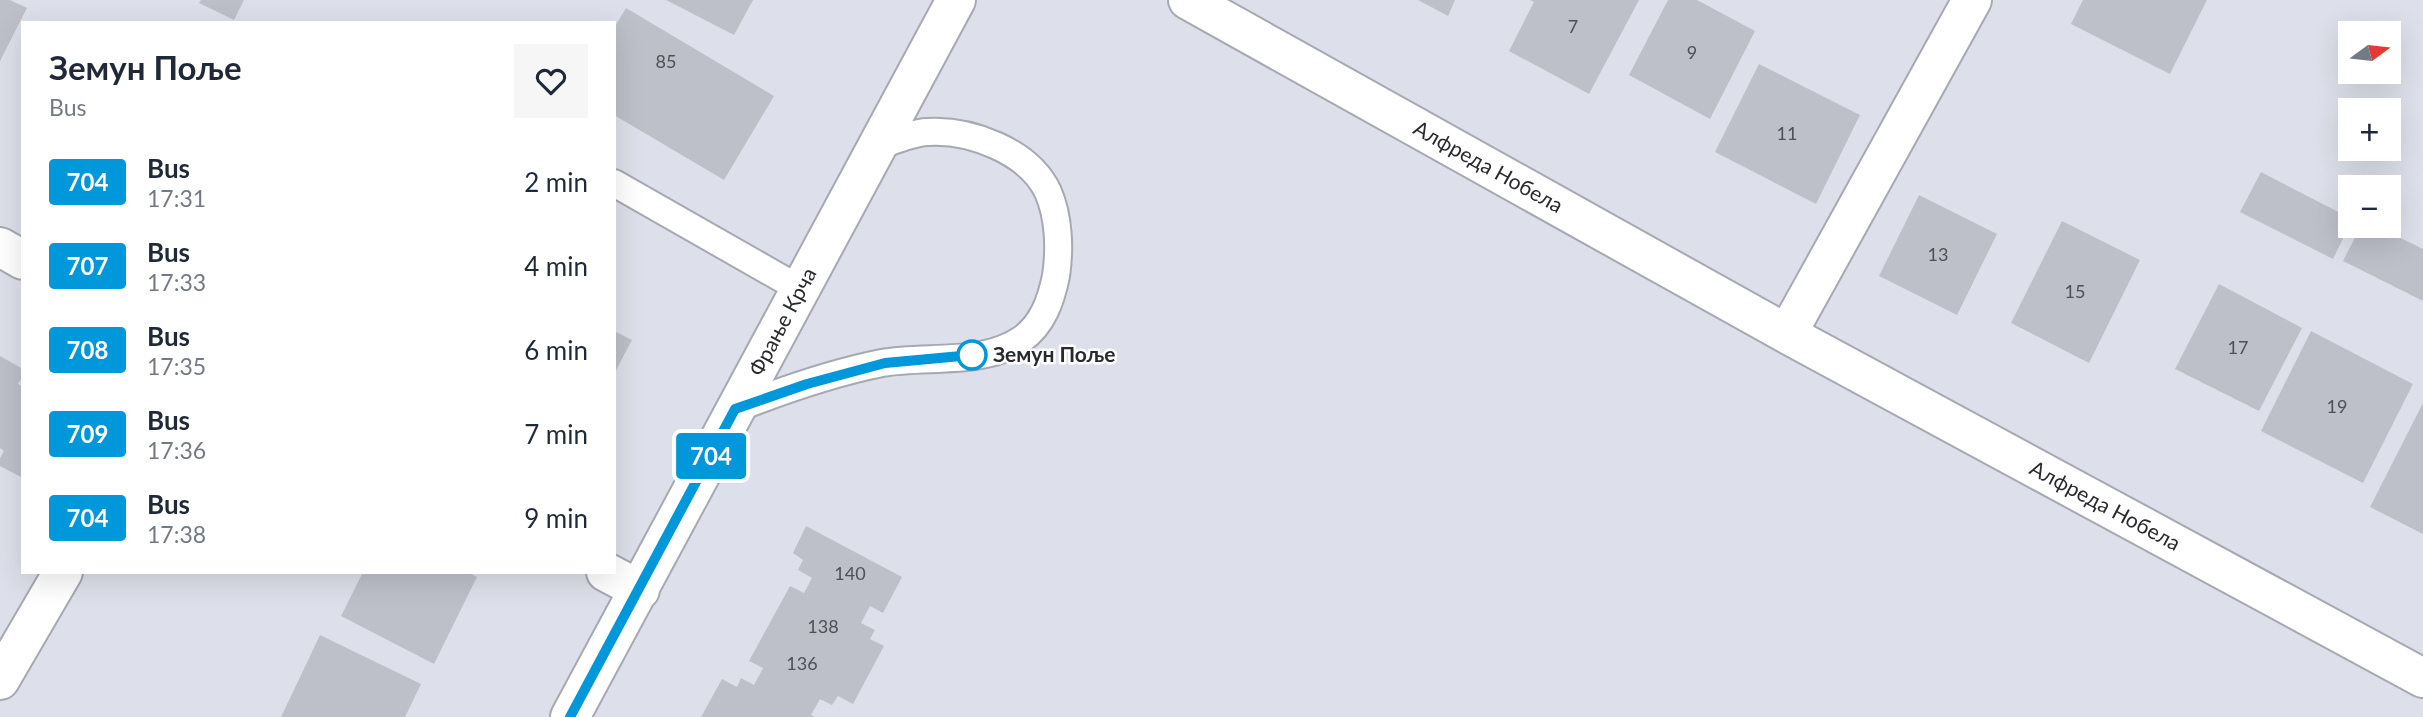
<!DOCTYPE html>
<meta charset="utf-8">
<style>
:root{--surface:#fff;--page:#f6f6f7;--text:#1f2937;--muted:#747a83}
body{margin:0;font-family:Lato,sans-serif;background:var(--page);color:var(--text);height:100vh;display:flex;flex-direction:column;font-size:26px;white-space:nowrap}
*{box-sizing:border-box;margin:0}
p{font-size:23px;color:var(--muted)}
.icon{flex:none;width:38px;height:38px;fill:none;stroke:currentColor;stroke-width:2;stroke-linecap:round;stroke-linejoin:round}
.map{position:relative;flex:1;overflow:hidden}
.panel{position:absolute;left:21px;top:21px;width:595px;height:553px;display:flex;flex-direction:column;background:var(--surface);border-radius:0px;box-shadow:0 7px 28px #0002}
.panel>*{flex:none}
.badge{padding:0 14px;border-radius:5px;font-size:24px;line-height:46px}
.needle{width:46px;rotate:75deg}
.controls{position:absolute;left:2338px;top:21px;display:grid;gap:14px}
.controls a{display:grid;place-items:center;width:63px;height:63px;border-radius:0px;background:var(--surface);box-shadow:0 7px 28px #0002;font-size:35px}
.map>.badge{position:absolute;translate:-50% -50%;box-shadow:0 0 0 4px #fff}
.round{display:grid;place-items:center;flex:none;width:74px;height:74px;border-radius:0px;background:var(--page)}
.summary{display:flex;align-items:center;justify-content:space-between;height:119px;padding:0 28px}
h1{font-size:33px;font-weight:700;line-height:52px}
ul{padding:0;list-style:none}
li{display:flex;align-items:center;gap:21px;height:84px;padding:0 28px}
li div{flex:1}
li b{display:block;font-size:26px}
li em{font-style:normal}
li .badge{min-width:77px;font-weight:700;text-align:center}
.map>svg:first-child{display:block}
.building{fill:#bdc0c9}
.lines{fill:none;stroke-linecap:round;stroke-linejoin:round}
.lane-casing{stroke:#a6a8b2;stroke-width:30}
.street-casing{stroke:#a6a8b2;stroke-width:42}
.lane{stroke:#fff;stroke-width:26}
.street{stroke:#fff;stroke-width:38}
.line-casing{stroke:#fff;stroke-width:16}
.line{stroke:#0098da;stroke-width:10}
.stop-dot{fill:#fff;stroke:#0098da;stroke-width:3.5}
.labels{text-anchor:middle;stroke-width:5;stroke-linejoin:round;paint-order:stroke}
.number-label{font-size:18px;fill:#4e5055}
.street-label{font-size:21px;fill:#292a2e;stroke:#fff}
.stop-label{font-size:21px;font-weight:bold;fill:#292a2e;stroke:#fff;text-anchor:start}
</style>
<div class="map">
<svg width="2423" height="717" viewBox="0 0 2423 717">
<rect width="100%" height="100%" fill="#dde0ea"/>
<path class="building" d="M0 0H10L27 8 0 61Z
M201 0H244L234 20 199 3Z
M666 0H753L734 35Z
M1418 0H1455L1448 16Z
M1530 0H1639L1589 94 1509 51 1534 2Z
M1668 0H1697L1755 31 1710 119 1629 75Z
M2083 0H2207L2170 74 2071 24Z
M626 8 774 96 724 180 614 115V28Z
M1759 64 1860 115 1816 204 1715 152Z
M2261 172 2350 218V224L2333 259 2240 212Z
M1919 195 1997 234 1957 315 1879 276Z
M2062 221 2140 260 2089 363 2011 323Z
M2361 226H2376L2423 249V301L2343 261Z
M2219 284 2302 328 2259 411 2175 369Z
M614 331 632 340 614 374Z
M2311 331 2413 384 2363 483 2261 431Z
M0 356 23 369V376L18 384 23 387V478L0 466V458L4 451 0 448Z
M2423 403V534L2370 507Z
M806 526 902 577 883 613 870 606 861 623 875 630 870 639 884 646 853 704 838 696 832 705 820 699 811 715 815 717H701L722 679 737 687 741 678 754 685 763 668 749 661 790 586 804 593 812 578 798 570 803 560 793 553Z
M363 572H467L477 577 434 664 341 616Z
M320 635 421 684 405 717H281Z"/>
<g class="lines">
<defs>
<path id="lane" d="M614 183 800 289
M735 409C783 390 832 373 882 363 927 355 983 366 1022 339 1043 324 1051 300 1056 276 1060 249 1059 217 1048 192 1029 151 969 129 927 132 910 133 891 142 876 147"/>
<path id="street" d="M1188 0 1787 334 2423 678
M0 247 23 260
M1787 334 1972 0
M606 572 640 590
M0 680 63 572
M570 717 956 0"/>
</defs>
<use href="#lane" class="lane-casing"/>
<use href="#street" class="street-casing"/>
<use href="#lane" class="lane"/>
<use href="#street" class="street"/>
</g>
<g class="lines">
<defs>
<path id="line" d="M570 717 735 409 807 384 885 363 972 355"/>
</defs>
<use href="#line" class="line-casing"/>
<use href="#line" class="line"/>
</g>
<circle class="stop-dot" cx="972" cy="355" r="14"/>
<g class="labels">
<g class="number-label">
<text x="1573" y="33">7</text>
<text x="1692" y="59">9</text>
<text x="666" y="68">85</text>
<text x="1787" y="140">11</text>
<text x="1938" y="261">13</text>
<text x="2075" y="298">15</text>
<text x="2238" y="354">17</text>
<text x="2337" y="413">19</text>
<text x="850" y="580">140</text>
<text x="823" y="633">138</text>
<text x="802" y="670">136</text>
</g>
<g class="street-label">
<text transform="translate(1488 167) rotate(29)" y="7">Алфреда Нобела</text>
<text transform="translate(783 322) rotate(-62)" y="7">Фрање Крча</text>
<text transform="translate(2105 506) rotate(28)" y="7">Алфреда Нобела</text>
</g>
<g class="stop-label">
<text x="993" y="362">Земун Поље</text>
</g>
</g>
</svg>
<div class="controls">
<a><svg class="needle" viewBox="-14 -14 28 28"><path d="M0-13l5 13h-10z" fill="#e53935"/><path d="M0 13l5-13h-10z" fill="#747a83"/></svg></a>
<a>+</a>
<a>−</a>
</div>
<b class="badge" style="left:711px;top:456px;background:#0098da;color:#fff">704</b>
<section class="panel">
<div class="summary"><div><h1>Земун Поље</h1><p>Bus</p></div><a class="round"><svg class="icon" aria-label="heart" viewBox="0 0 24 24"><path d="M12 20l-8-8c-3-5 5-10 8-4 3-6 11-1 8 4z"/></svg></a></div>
<ul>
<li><span class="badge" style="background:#0098da;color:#fff">704</span><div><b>Bus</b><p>17:31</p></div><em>2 min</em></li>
<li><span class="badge" style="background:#0098da;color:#fff">707</span><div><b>Bus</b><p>17:33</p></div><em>4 min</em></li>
<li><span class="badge" style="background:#0098da;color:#fff">708</span><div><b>Bus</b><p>17:35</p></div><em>6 min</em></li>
<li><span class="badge" style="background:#0098da;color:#fff">709</span><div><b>Bus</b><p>17:36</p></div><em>7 min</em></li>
<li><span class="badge" style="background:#0098da;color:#fff">704</span><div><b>Bus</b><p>17:38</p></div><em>9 min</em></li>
</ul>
</section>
</div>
